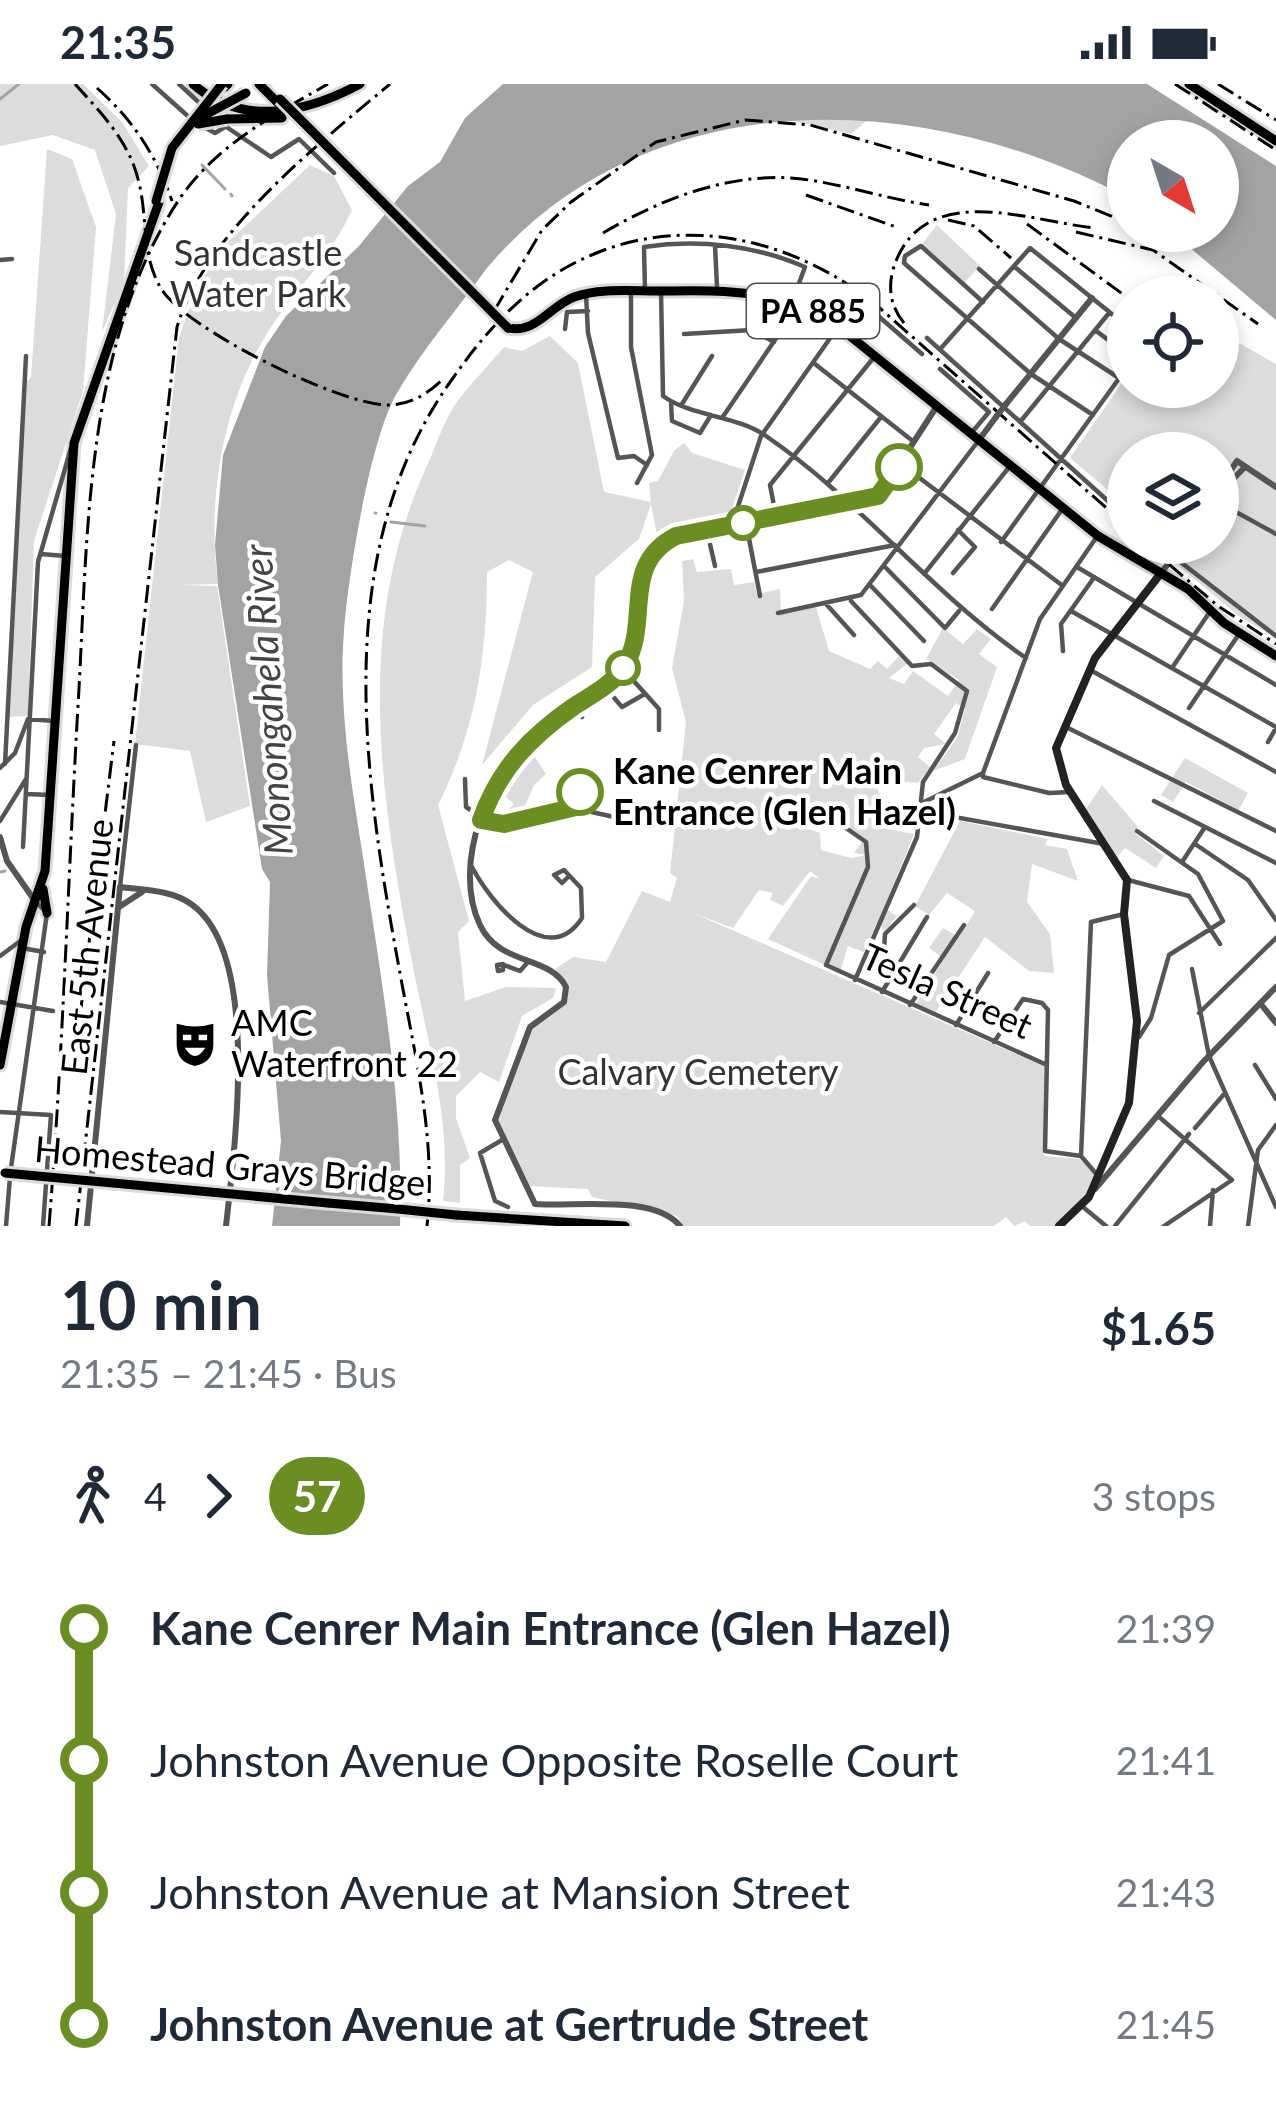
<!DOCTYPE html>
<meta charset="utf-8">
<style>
:root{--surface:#fff;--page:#f2f2f3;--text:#1f2937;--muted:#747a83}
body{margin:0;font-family:Lato,sans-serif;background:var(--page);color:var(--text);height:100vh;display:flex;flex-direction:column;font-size:45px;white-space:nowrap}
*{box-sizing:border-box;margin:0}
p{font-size:39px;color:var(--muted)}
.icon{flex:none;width:66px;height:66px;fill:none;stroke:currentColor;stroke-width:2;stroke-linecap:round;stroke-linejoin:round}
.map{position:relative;height:1142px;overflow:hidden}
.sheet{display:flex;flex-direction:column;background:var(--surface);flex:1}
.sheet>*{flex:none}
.badge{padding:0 24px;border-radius:39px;font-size:42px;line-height:78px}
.needle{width:78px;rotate:141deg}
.controls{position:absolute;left:1107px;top:36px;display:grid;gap:24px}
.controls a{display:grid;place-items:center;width:132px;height:132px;border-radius:50%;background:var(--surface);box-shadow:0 6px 18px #0003;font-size:60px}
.map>.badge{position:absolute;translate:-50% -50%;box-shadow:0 0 0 6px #fff}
.legs{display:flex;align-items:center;gap:18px;height:132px;padding:0 60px;font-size:39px}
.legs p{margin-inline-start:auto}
.head{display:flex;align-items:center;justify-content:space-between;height:204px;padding:0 60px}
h1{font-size:66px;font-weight:700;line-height:90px}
ul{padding:0 60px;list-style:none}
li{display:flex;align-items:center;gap:42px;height:132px;font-size:45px}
li i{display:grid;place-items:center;width:18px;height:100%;margin:0 15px;background:currentColor}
li i::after{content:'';width:30px;height:30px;margin:-15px;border:9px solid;border-radius:50%;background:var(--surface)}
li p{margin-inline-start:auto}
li:first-child i{background:linear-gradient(#0000 50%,currentColor 0)}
li:last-child i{background:linear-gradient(currentColor 50%,#0000 0)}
.status{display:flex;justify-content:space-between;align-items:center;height:84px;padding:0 60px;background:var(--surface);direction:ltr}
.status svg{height:33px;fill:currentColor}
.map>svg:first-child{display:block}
.green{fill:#dcdcdc;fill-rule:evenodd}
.water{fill:#a3a3a3}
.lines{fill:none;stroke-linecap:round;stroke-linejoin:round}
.stream{stroke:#a3a3a3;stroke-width:3}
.primary-casing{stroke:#dbdbdb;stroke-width:15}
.minor{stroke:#555;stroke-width:4.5}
.tertiary{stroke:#555;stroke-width:6}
.secondary{stroke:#222;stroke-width:8}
.primary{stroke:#000;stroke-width:9}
.rail{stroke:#000;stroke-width:3;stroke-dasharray:18 6 3 6;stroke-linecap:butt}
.primary-bridge-casing{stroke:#dbdbdb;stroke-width:15;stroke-linecap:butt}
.tertiary-bridge{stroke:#555;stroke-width:6}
.primary-bridge{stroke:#000;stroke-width:9}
.line-1-casing{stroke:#fff;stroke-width:27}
.line-1{stroke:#6b8e23;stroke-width:18}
.stop-1-dot{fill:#fff;stroke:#6b8e23;stroke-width:6}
.labels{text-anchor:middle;stroke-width:9;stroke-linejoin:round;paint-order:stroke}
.shield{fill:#fff;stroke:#4c4c4c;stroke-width:3}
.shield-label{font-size:33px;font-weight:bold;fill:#000}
.park-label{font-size:36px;fill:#333;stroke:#fff}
.stop-label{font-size:36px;font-weight:bold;fill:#000;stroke:#fff;text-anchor:start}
.street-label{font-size:36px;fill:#000;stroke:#fff}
.poi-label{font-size:36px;fill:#000;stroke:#fff;text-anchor:start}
.water-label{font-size:39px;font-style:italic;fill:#444;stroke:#fff}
</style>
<div class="status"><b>21:35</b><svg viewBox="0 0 49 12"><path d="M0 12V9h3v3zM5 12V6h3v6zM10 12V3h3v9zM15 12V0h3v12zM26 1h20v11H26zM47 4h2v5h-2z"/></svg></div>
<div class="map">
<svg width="1276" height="1142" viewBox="0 0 1276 1142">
<rect width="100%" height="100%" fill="#fff"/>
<path class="green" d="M0 0H83L122 38 149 82 128 104 124 198 102 248 116 130 95 66 53 51 0 62Z
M771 18 883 23 851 50 770 32 668 50 661 41 719 23Z
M47 65 72 75 96 143 83 307 34 457 28 632 7 633 23 300 31 294Z
M310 81 334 92 352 126C333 168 304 197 278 233 224 308 206 410 218 500L178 501 217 502 250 722 206 738 190 667 135 660 179 253 197 204 225 161Z
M937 141 980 182 964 199 922 160Z
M1218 247 1276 280V554L1240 533 1175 479 1165 459H1218V369H1128V423L1070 374 1128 290V303H1218Z
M550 252 578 279 604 408 651 418 649 399 658 397 674 367 684 359 692 369 745 386 727 439 658 456 651 420 639 455 595 493 592 583 533 621 482 681 533 488 509 476 487 488C487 572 476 645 438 721L469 837 458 848 465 917 506 903 556 904 553 914 522 932 499 998 480 988 456 1012V1034L470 1074 460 1081V1119L443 1117C452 1038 428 960 413 883 381 716 353 544 426 384 436 363 443 337 457 318 471 299 489 281 504 263L522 267Z
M693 475 697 488 731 485 734 501 754 498 757 510 780 505 781 526 815 520 829 567 870 585 878 577 887 585 899 572 907 580 889 594 904 600 913 587 948 612 959 596 926 575 943 544 963 560 977 545 991 555 979 570 997 583 965 675 933 687 957 654 965 625 956 619 934 650 946 660 924 664 918 673 930 683 918 699 883 696 876 703 883 716 872 734 881 740 883 730 916 736V741L886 738 887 745 914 750 884 824 897 832 885 847 877 838 864 868 848 862 840 888 768 855 811 792 820 795 810 787 783 822 770 816 773 809 759 806 733 844 693 829 1046 983 1044 1072 1080 1075 1095 1092 1086 1112 1054 1142H1030L1025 1137 1014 1142 1006 1133 994 1142H684L677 1132 592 1113 588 1105 530 1102 498 1036 530 947 568 914V901L555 885 573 873 606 878 642 807 670 818 677 794 670 789 686 638 672 584 684 517 682 477ZM821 728 863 757 854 769 868 771 851 774 821 766 820 749 808 745Z
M529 664 546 690 534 701 522 729 496 738 514 720 498 706Z
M1185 674 1248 709 1239 726 1186 698 1173 718 1161 711Z
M1102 701 1138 743 1135 749 1164 772 1156 784 1125 764 1117 773 1086 725Z
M960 737 1048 755 1045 761 1067 765 1078 797 1032 780 1027 818 1050 850 1054 889 1029 887 985 853 935 929 916 920 944 875 929 864 943 844 959 853 975 827 947 809 929 831 915 822Z"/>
<path class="water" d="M503 0H1147L1276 82V236L1170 147H1218V57H1128V114C916 0 642 0 487 184 457 226 423 264 397 309 370 354 348 493 344 547 338 623 351 698 363 773 381 896 404 1017 400 1142H272L281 1057 267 891 270 798 262 785 218 501 215 461 223 371 265 263 286 232 359 162 408 102 440 78 465 34Z"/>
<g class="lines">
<path class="stream" d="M0 15 19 0
M202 81 225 105
M231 110 232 112
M302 160 336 181
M375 429H376
M391 438 425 442
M0 788 5 787"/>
<defs>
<path id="primary" d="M193 0C243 44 308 28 360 0
M259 0 277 18
M1189 0 1276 57
M225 3 228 0
M227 35 282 34
M508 244C536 250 550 222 574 213 599 204 631 207 658 207 727 206 787 204 845 248L1098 452 1188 505 1224 539 1276 572
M43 805 47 829
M0 981 26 843 45 787 74 359 159 118
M328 1119 398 1125
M456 1131 625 1142"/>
</defs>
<use href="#primary" class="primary-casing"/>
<path class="minor" d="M152 0 190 34
M179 0 205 24
M222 40 271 73 299 55 334 89
M200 41 215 49 225 43
M715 161 717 203
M0 176 12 175
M1016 184 1076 234
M979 185 1059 255 1119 294
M645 207 644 163C698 155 755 161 805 183L792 218
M661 207 663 312C692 333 736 331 766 352 861 417 931 509 1026 574
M631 208V263L652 371 637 399
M586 211 588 249 618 374 634 372 647 381
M983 218 921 162 905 172 904 179 1031 290 1093 331
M565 245 567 228 588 227
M847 246 869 224 922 270
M1095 246 1128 271
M684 250 752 246 774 258
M927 254 1128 435
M942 263 1030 164 1128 243
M815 280 914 358
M940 285 989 328 973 347
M671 319 672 337 700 349 711 331
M682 320 712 272
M722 334 796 225
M1020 338 1109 229
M901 380 1063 502
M828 399 881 333
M1218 418 1276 450
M776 432 770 401 875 272
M746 439 760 512
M732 441 761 352 838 243
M707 447 715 482
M1001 458 1128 282
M1156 459 1276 552
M41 470 65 472
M885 483 945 544 959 527
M1077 483 1276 601
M756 488 895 461
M953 489 975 463 958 446
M924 490 1010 382
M870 501 924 557
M851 517 912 582 931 580 967 607 955 649 923 698 917 753 855 896
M827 521 854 551
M992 525 1063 424
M1071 527 1276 643
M778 529 861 511 979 356
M1063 567 1061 540 1093 495
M1172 584 1209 529
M623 585 659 625V646
M1092 587 1276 688
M604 602 622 623 643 611
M574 622 582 633
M1189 624 1239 550
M1066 643 1276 747
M1268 658 1276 644
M5 680 26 272
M0 684 15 669 28 635 54 637
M983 689V693L1049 709 1070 708
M465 695 466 723 491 739 565 722 614 733
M26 710 50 711
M1154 717 1276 779
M922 719 983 689 1040 535 1096 454
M921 727 1104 760
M823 728 866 758 868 783 826 881 1047 981
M0 737 26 695
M1137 747 1198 790 1223 837 1169 871 1151 934 1139 953
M1195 760 1248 796 1276 836
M23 763 38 478 71 364
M1182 778 1205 743
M472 783C488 814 546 889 582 834L581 804 564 786 554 791 562 799 568 793
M1128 796 1189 812 1220 860
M120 803 136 661
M22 864 44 868
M884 866 885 850 914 821
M0 872 23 855
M503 880V886L498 887 497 881Z
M504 881 520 887 528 878
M1192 885 1209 972 1276 1123
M882 908 927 833
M0 918 53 927
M910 921 964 841
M1199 929 1276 854
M956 941 988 889
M994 958 1023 915 1042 919 1048 926 1045 1067 1081 1072 1098 1092
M1255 981 1276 1015
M0 1028 51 1031 43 1142
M1158 1032 1232 1096 1164 1142
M1195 1044 1225 1009
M502 1056 480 1069 495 1117 508 1123
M1081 1072 1091 838 1124 830
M11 1084 47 829 35 817
M112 1104H145
M1083 1123 1106 1142
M6 1142 10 1093
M1115 1142 1189 1050
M1210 1142 1213 1106
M1248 1142 1258 1066 1276 1041"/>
<path class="tertiary" d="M1006 320 1092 214
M979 356 996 333
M1218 405 1237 377 1276 403
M1218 410 1245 383
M1161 489 1184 459
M0 753 7 777 35 817
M119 823 142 808
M1260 919 1276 939
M1095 1105 1203 978 1276 903
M87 1142 120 803C143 806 172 806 191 820 262 869 234 1068 226 1142
M680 1142C654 1110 573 1123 535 1120L495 1036 530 943 564 918 566 903C550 871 499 882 480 841 451 779 489 689 537 648 563 626 606 612 624 582 651 537 620 480 676 452L878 413 937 322"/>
<path class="secondary" d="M1059 1142 1089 1113 1129 1019 1137 937 1124 830 1127 796 1066 701 1056 664 1095 574 1161 489"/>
<use href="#primary" class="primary"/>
<path class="rail" d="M75 0C102 30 130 58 139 99 148 135 141 173 162 206 188 246 340 321 388 321 410 321 428 310 444 294
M1175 0 1276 66
M1218 0 1276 36
M97 4C133 36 156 71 172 117
M806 111 896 143
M948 136 974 142 1011 174
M1027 140 1124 211
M1076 148 1153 166 1258 240
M603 149C664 113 738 85 809 96 849 102 888 115 929 121
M494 227 542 146 571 118 656 58 745 36 810 41 1074 117 1128 139
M904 239C889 221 887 199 896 177 928 97 1030 137 1094 144
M1144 459 1218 522 1276 560
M81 924 114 657
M49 1142C63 969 68 795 78 622 88 456 83 263 178 117 215 62 272 32 328 0
M76 1142 177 243C206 148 315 63 390 0
M427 1142C436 1059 417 981 402 900 365 701 326 470 453 294 490 241 533 195 594 170 690 130 795 157 874 219L1128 443"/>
<defs>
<path id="primary-bridge" d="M280 15 508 244
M203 32 246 9
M198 40 227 35
M156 117 172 64 222 0
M5 1089 328 1119
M398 1125 456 1131"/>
</defs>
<use href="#primary-bridge" class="primary-bridge-casing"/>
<path class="tertiary-bridge" d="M996 333 1006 320"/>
<use href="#primary-bridge" class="primary-bridge"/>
</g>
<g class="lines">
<defs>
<path id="line-1" d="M580 708V722L504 740 481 736C499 685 530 653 573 623 590 612 613 600 624 583 652 539 619 481 676 452L878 412 899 383"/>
</defs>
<use href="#line-1" class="line-1-casing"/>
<use href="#line-1" class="line-1"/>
</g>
<defs>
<symbol id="theatre-bare" viewBox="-9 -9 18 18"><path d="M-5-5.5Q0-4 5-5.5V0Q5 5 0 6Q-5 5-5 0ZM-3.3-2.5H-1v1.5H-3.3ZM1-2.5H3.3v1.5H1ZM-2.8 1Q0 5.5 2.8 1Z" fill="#000" stroke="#fff" stroke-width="2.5" paint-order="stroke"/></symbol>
</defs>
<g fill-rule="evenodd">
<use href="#theatre-bare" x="162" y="927" width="66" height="66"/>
</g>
<g class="stop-1-dot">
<circle cx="899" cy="383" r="21"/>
<circle cx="743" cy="439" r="15"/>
<circle cx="623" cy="584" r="15"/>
<circle cx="580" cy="708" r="21"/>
</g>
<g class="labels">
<rect class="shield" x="747" y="200" width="132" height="54" rx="9"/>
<g class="shield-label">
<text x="813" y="239">PA 885</text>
</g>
<g class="park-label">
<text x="258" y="182">Sandcastle<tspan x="258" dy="41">Water Park</tspan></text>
<text x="698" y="1001">Calvary Cemetery</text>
</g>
<g class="stop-label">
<text x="613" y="700">Kane Cenrer Main<tspan x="613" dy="41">Entrance (Glen Hazel)</tspan></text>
</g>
<g class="street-label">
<text transform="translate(87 863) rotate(-84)" y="13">East 5th Avenue</text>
<text transform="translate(947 907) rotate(24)" y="13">Tesla Street</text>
<text transform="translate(230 1082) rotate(5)" y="13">Homestead Grays Bridge</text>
</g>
<g class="poi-label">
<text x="231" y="952">AMC<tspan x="231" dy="41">Waterfront 22</tspan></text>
</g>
<g class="water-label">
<text transform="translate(268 616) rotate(-94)" y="14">Monongahela River</text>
</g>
</g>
</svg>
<div class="controls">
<a><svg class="needle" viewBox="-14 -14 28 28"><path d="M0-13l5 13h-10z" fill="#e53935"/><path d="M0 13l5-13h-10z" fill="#747a83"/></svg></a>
<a><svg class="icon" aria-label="locate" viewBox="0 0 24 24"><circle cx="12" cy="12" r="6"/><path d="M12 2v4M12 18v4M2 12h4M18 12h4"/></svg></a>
<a><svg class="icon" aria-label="layers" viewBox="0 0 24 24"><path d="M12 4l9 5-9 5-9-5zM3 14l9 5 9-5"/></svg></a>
</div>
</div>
<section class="sheet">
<div class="head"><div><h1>10 min</h1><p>21:35 – 21:45 · Bus</p></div><b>$1.65</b></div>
<div class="legs"><svg class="icon" aria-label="walk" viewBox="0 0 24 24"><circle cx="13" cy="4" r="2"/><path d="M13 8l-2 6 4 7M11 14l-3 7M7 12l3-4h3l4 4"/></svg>4<svg class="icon" aria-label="forward" viewBox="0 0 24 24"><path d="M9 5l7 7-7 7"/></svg><b class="badge" style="background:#6b8e23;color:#fff">57</b><p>3 stops</p></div>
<ul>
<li><i style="color:#6b8e23"></i><b>Kane Cenrer Main Entrance (Glen Hazel)</b><p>21:39</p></li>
<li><i style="color:#6b8e23"></i><span>Johnston Avenue Opposite Roselle Court</span><p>21:41</p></li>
<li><i style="color:#6b8e23"></i><span>Johnston Avenue at Mansion Street</span><p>21:43</p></li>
<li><i style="color:#6b8e23"></i><b>Johnston Avenue at Gertrude Street</b><p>21:45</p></li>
</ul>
</section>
